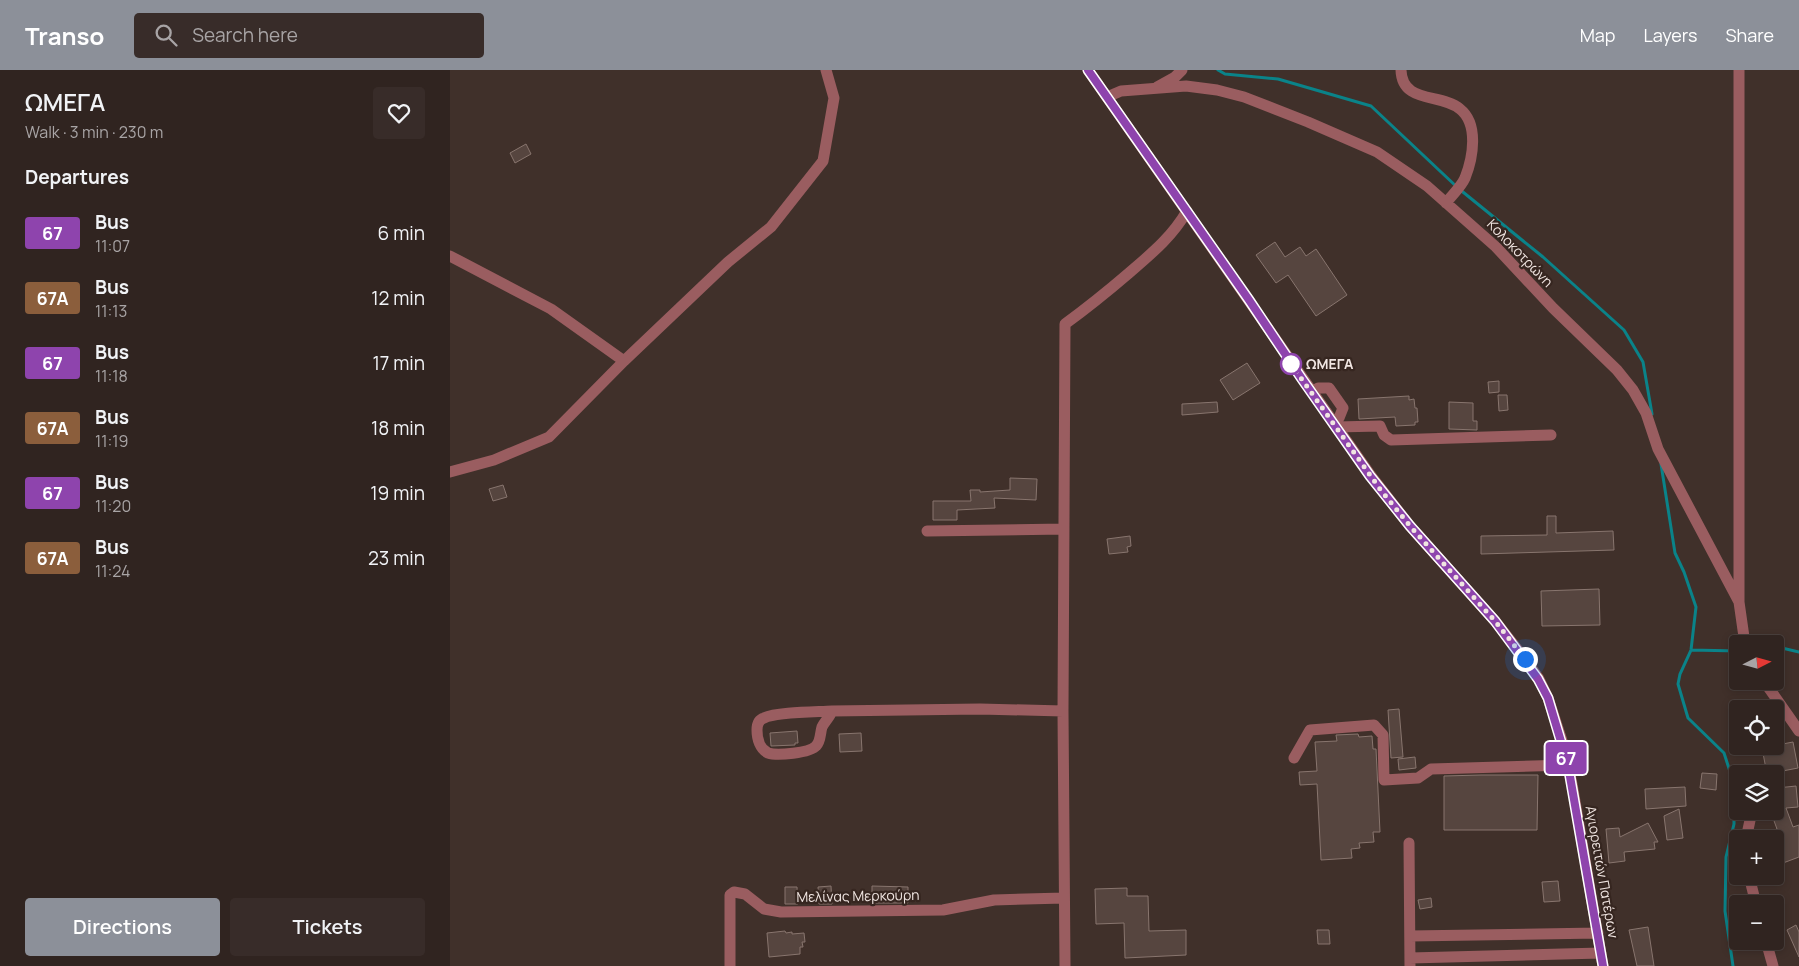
<!DOCTYPE html>
<meta charset="utf-8">
<style>
:root{--surface:#302420;--page:#382c29;--text:#f1f3f6;--muted:#a8a4a5;--line:#4b413e;--accent:#8c9099}
body{margin:0;font-family:Manrope,sans-serif;background:var(--page);color:var(--text);height:100vh;display:flex;flex-direction:column;font-size:19px;white-space:nowrap}
*{box-sizing:border-box;margin:0}
p{font-size:16px;color:var(--muted)}
.icon{flex:none;width:28px;height:28px;fill:none;stroke:currentColor;stroke-width:2;stroke-linecap:round;stroke-linejoin:round}
.map{position:relative;flex:1;overflow:hidden}
.side{display:flex;flex-direction:column;background:var(--surface);width:450px}
.side>*{flex:none}
.badge{padding:0 10px;border-radius:4px;font-size:18px;line-height:32px}
.needle{width:32px;rotate:84deg}
.controls{position:absolute;left:1279px;top:565px;display:grid;gap:10px}
.controls a{display:grid;place-items:center;width:55px;height:55px;border-radius:5px;background:var(--surface);box-shadow:0 2px 8px #0003,0 0 0 1px var(--line);font-size:25px}
.you{position:absolute;width:25px;height:25px;margin:-12px;border:4px solid #fff;border-radius:50%;background:#1a73e8;box-shadow:0 0 0 8px #1a73e833}
.map>.badge{position:absolute;translate:-50% -50%;box-shadow:0 0 0 2px #fff}
h2{padding:0 25px;font-size:19px;line-height:45px}
.round{display:grid;place-items:center;flex:none;width:52px;height:52px;border-radius:5px;background:var(--page)}
.headline{display:flex;align-items:center;justify-content:space-between;height:85px;padding:0 25px}
h1{font-size:24px;font-weight:600;line-height:38px}
.button{display:flex;gap:10px;margin-top:auto;padding:10px 25px}
.button a{flex:1;height:58px;border-radius:5px;background:var(--accent);color:#fff;font-size:20px;font-weight:600;line-height:58px;text-align:center}
.button a+a{background:var(--page);color:var(--text)}
ul{padding:0;list-style:none}
li{display:flex;align-items:center;gap:15px;height:65px;padding:0 25px}
li div{flex:1}
li b{display:block;font-size:19px}
li em{font-style:normal}
li .badge{min-width:55px;font-weight:700;text-align:center}
header{display:flex;align-items:center;gap:30px;box-sizing:border-box;height:70px;padding:0 25px;background:var(--accent);color:#fff}
header strong{font-size:24px}
nav{display:flex;gap:28px;margin-inline-start:auto;font-size:18px}
.search{width:350px;height:45px;background:var(--page);display:flex;align-items:center;gap:12px;box-sizing:border-box;padding:0 18px;border-radius:5px;color:var(--muted);font-size:19px}
main{display:flex;flex:1;min-height:0}
.map>svg:first-child{display:block}
.lines{fill:none;stroke-linecap:round;stroke-linejoin:round}
.stream{stroke:#0a8389;stroke-width:3}
.building{fill:#56453f;stroke:#88756e}
.minor{stroke:#9a5d60;stroke-width:11}
.line-casing{stroke:#fff;stroke-width:11}
.line{stroke:#8e44ad;stroke-width:8}
.walk{stroke:#f0e5e1;stroke-width:5;stroke-dasharray:0 9}
.stop-dot{fill:#fff;stroke:#8e44ad;stroke-width:2.5}
.labels{text-anchor:middle;stroke-width:4.5;stroke-linejoin:round;paint-order:stroke}
.street-label{font-size:14px;fill:#f0e5e1;stroke:#362620}
.stop-label{font-size:14px;font-weight:bold;fill:#f0e5e1;stroke:#362620;text-anchor:start}
</style>
<header>
<strong>Transo</strong>
<div class="search"><svg class="icon" aria-label="search" viewBox="0 0 24 24"><circle cx="10" cy="10" r="6"/><path d="M15 15l6 6"/></svg>Search here</div>
<nav><a>Map</a><a>Layers</a><a>Share</a></nav>
</header>
<main>
<section class="side">
<div class="headline"><div><h1>ΩΜΕΓΑ</h1><p>Walk · 3 min · 230 m</p></div><a class="round"><svg class="icon" aria-label="heart" viewBox="0 0 24 24"><path d="M12 20l-8-8c-3-5 5-10 8-4 3-6 11-1 8 4z"/></svg></a></div>
<h2>Departures</h2>
<ul>
<li><span class="badge" style="background:#8e44ad;color:#fff">67</span><div><b>Bus</b><p>11:07</p></div><em>6 min</em></li>
<li><span class="badge" style="background:#8b5e3c;color:#fff">67Α</span><div><b>Bus</b><p>11:13</p></div><em>12 min</em></li>
<li><span class="badge" style="background:#8e44ad;color:#fff">67</span><div><b>Bus</b><p>11:18</p></div><em>17 min</em></li>
<li><span class="badge" style="background:#8b5e3c;color:#fff">67Α</span><div><b>Bus</b><p>11:19</p></div><em>18 min</em></li>
<li><span class="badge" style="background:#8e44ad;color:#fff">67</span><div><b>Bus</b><p>11:20</p></div><em>19 min</em></li>
<li><span class="badge" style="background:#8b5e3c;color:#fff">67Α</span><div><b>Bus</b><p>11:24</p></div><em>23 min</em></li>
</ul>
<div class="button"><a>Directions</a><a>Tickets</a></div>
</section>
<div class="map">
<svg width="1349" height="896" viewBox="0 0 1349 896">
<rect width="100%" height="100%" fill="#40302a"/>
<g class="lines">
<path class="stream" d="M768 0 775 4 828 9 921 36 1008 118 1093 187 1174 260 1193 292 1202 344
M1211 394 1225 483 1234 502 1246 537 1241 580 1230 604 1228 614 1238 648 1274 683 1284 714V754L1276 787 1275 841 1283 896
M1325 578H1332L1349 582
M1241 580 1288 581"/>
</g>
<path class="building" d="M76 74 81 84 65 93 60 83Z
M825 172 835 187 850 177 856 186 866 179 897 225 866 246 838 205 826 213 806 185Z
M797 293 810 313 783 330 770 310Z
M1049 311V322L1039 323 1038 312Z
M1048 325H1057L1058 340 1049 341Z
M959 326V330L964 329 965 338H967L968 352H965V355L946 356 945 347 909 349 908 329Z
M767 332 768 342 732 345V334Z
M999 332 1023 333V351H1027V360L999 359Z
M560 408 587 409 586 430 544 428 545 438 507 440V450H483V431H521L520 420H530V422L560 420Z
M53 415 57 427 43 431 39 419Z
M1097 446H1106V463L1163 461 1164 480 1031 484V466L1097 465Z
M680 466 681 476 677 477 678 482 659 484 657 469Z
M1149 519 1150 555 1092 556 1091 521Z
M949 639 953 687 941 688 938 640Z
M347 661 348 673H345V675L321 676 320 663Z
M411 663 412 681 390 682 389 664Z
M908 664 909 667 922 666 923 679H926L930 762H923L924 772 909 773 910 778 901 779 902 788 871 790 867 714 850 715 849 702 867 701 865 672 887 671 886 665Z
M1343 672 1348 698 1317 704 1312 678Z
M965 687 966 698 949 700 948 689Z
M1252 703 1267 704 1266 720 1250 718Z
M1031 705H1088L1087 760H994V706Z
M1346 716 1348 737 1336 738 1343 757 1349 755V787L1325 796V769H1321L1319 762 1327 759 1323 748 1330 746 1327 718Z
M1235 717 1236 736 1196 739 1195 719Z
M1229 739 1233 768 1217 770 1214 746Z
M1198 753 1208 772H1204L1205 779 1174 782 1175 791 1159 793 1156 759 1169 758 1170 767Z
M1108 811 1110 831 1094 832 1092 812Z
M381 816 382 834H369L368 817Z
M422 816 458 817V833H422Z
M335 817H347L348 834H335Z
M677 818V826H698L699 861 736 860V885L675 888 674 853 646 854 645 819Z
M981 828 982 837 970 839 968 830Z
M1346 855 1349 862V887L1337 860Z
M1198 857 1204 896H1187L1179 860Z
M867 860H879L880 874H868Z
M335 861 336 863 342 862V864L354 863 355 872H352L353 877H350V884L319 887 317 863Z"/>
<g class="lines">
<path class="minor" d="M638 0 921 406 960 456 1045 551 1075 589 1089 609 1098 628 1115 680 1122 714 1153 896
M951 0C952 34 991 23 1010 39 1029 54 1023 88 1015 108 1011 117 1002 125 996 133
M1289 0V532L1295 574
M707 17 725 7 732 0
M657 27 671 21 736 16 767 20 794 27 858 52 927 82 977 116 1046 177 1103 238 1167 300 1183 320 1196 343 1208 379 1289 532
M0 186 101 239 174 291
M868 318H879L893 338 889 348
M886 357 930 356 934 365 941 370 1101 365
M0 402 44 390 99 367 174 291 278 192 321 157 373 91 384 28 376 0
M477 461 614 459
M1314 611 1349 661
M382 641C367 642 326 642 314 648 308 650 307 655 307 660 307 669 310 679 318 683 327 686 360 683 366 676 371 671 370 663 372 657 375 651 380 647 382 641L530 639 613 641
M844 688 860 660 924 655 933 665 934 710 968 708 981 699 1118 695
M1296 769 1302 741
M959 773 960 896
M1299 806 1306 834
M960 866 1148 863
M1316 871 1323 896
M960 888 1151 883
M280 896V825L284 822 295 824 314 839 331 842 493 840 544 830 614 828
M615 896 613 641 615 254C637 238 658 221 679 203 701 184 722 167 737 141"/>
</g>
<g class="lines">
<defs>
<path id="line" d="M638 0 799 230 852 309 920 406 960 456 1045 551 1088 609 1098 628 1118 695 1153 896"/>
</defs>
<use href="#line" class="line-casing"/>
<use href="#line" class="line"/>
<path class="walk" d="M841 294 930 419 960 456 1045 551 1075 589"/>
</g>
<circle class="stop-dot" cx="841" cy="294" r="10"/>
<g class="labels">
<g class="street-label">
<text transform="translate(1070 183) rotate(46)" y="5">Κολοκοτρώνη</text>
<text transform="translate(1152 802) rotate(80)" y="5">Αγιορειτών Πατέρων</text>
<text transform="translate(408 826) rotate(-1)" y="5">Μελίνας Μερκούρη</text>
</g>
<g class="stop-label">
<text x="856" y="299">ΩΜΕΓΑ</text>
</g>
</g>
</svg>
<div class="controls">
<a><svg class="needle" viewBox="-14 -14 28 28"><path d="M0-13l5 13h-10z" fill="#e53935"/><path d="M0 13l5-13h-10z" fill="#a8a4a5"/></svg></a>
<a><svg class="icon" aria-label="locate" viewBox="0 0 24 24"><circle cx="12" cy="12" r="6"/><path d="M12 2v4M12 18v4M2 12h4M18 12h4"/></svg></a>
<a><svg class="icon" aria-label="layers" viewBox="0 0 24 24"><path d="M12 4l9 5-9 5-9-5zM3 14l9 5 9-5"/></svg></a>
<a>+</a>
<a>−</a>
</div>
<div class="you" style="left:1075px;top:589px"></div>
<b class="badge" style="left:1116px;top:688px;background:#8e44ad;color:#fff">67</b>
</div>
</main>
